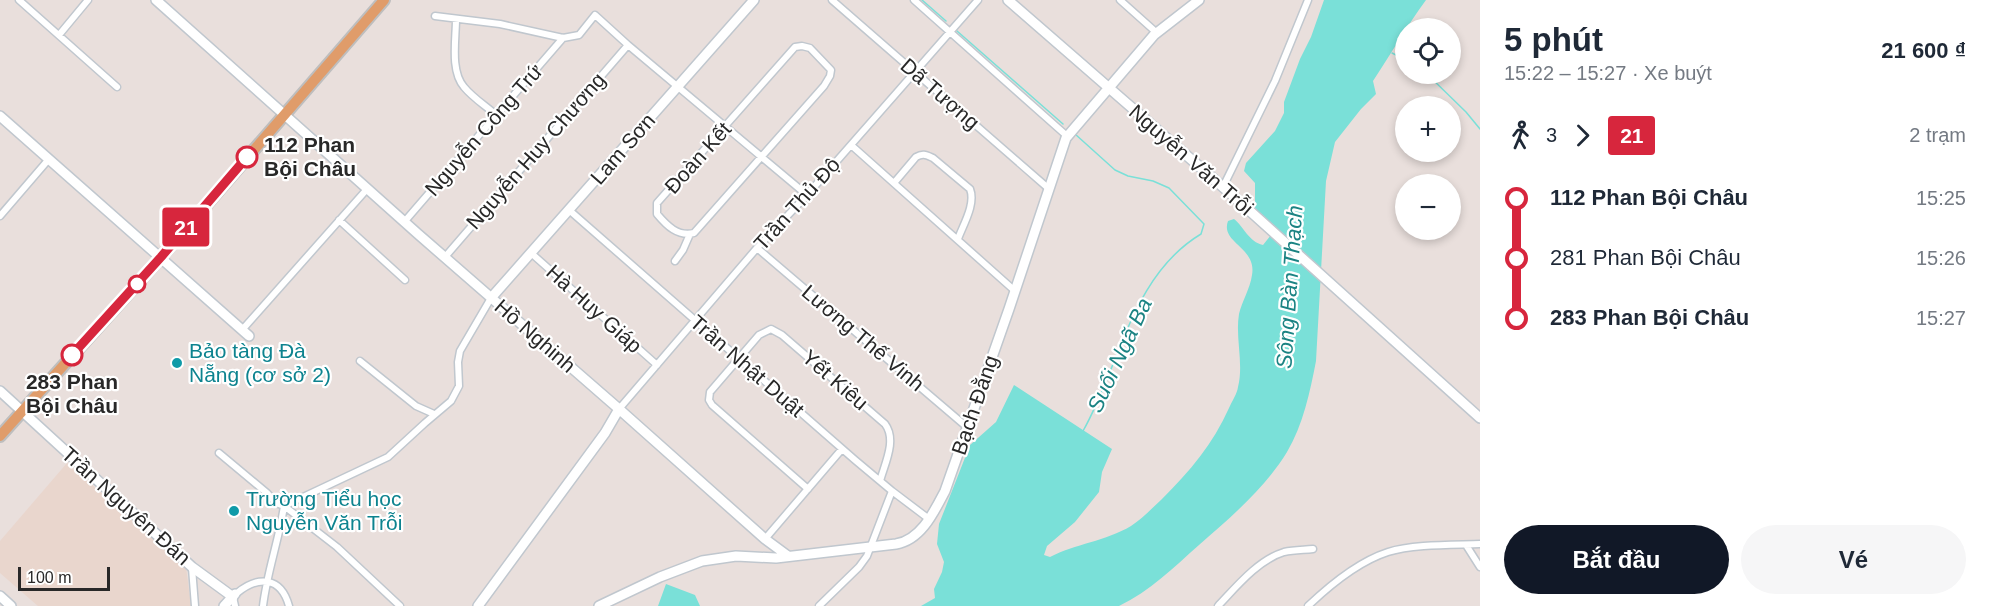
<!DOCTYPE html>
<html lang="vi">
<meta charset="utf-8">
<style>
:root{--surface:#fff;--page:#f6f6f7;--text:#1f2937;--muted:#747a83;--accent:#111827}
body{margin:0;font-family:Helvetica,sans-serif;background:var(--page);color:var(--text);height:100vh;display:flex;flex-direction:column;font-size:22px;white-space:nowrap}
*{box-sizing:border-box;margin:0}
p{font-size:20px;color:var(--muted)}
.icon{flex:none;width:33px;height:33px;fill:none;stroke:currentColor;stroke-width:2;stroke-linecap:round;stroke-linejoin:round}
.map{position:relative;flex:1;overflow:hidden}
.drawer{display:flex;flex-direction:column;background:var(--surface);width:510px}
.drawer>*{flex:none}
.badge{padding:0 12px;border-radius:4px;font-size:21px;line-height:39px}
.buttons{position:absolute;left:1395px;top:18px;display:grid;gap:12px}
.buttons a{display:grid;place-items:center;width:66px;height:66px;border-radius:50%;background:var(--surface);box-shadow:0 3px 9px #0003;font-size:30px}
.scale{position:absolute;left:18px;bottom:15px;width:92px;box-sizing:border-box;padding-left:6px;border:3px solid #282828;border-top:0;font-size:16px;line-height:21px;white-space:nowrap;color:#282828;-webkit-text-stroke:4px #fff;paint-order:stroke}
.map>.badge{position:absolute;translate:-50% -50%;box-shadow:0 0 0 3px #fff}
.legs{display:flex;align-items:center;gap:9px;height:66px;padding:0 24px;font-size:20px}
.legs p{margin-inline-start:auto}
.overview{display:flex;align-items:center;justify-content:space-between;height:102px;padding:0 24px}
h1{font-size:33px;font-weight:600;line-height:45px}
.action{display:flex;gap:12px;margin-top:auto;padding:12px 24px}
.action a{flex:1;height:69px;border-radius:36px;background:var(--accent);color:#fff;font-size:24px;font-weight:600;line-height:69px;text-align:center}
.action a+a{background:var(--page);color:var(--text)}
ul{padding:0 24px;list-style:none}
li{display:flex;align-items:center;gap:21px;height:60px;font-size:22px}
li i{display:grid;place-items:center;width:9px;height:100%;margin:0 8px;background:currentColor}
li i::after{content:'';width:15px;height:15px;margin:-8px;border:4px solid;border-radius:50%;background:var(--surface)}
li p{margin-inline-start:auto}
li:first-child i{background:linear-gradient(#0000 50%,currentColor 0)}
li:last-child i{background:linear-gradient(currentColor 50%,#0000 0)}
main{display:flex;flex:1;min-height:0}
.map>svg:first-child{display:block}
.education{fill:#e9d6cd}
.water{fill:#7ae0d8}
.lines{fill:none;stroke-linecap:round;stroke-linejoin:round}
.stream{stroke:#7ae0d8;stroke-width:1.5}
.street-casing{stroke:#c0c7ce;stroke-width:9}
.secondary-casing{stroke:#c0c7ce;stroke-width:12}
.primary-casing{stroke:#bebebe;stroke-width:14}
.street{stroke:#fff;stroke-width:6}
.secondary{stroke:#fff;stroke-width:9}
.primary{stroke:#e09c6a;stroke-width:10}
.line-1-casing{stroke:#fff;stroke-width:14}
.line-1{stroke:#d7263d;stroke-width:9}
.stop-1-dot{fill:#fff;stroke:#d7263d;stroke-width:3}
.culture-dot{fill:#0f9aa8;stroke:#fff;stroke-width:2}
.labels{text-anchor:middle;stroke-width:4.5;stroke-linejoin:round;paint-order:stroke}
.street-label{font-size:21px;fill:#282828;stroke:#fff}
.stop-label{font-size:21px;font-weight:bold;fill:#282828;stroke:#fff;text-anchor:start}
.culture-label{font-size:21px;fill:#0d838f;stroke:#fff;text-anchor:start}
.water-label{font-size:22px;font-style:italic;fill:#1b8383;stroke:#fff}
</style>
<main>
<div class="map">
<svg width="1480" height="606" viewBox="0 0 1480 606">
<rect width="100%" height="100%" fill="#e9dfdc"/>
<path class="education" d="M67 463 186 567 191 606H38L0 573V541Z"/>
<path class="water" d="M1324 0H1426C1407 26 1391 54 1373 81L1376 94 1361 109 1335 142 1326 181 1316 361C1310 392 1303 425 1287 452 1265 488 1230 518 1199 545 1173 568 1150 591 1119 606H921L935 598 934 589 942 572 944 562 937 544 939 524 970 445 996 422 1014 385 1112 449 1102 472 1099 492 1075 522 1047 546 1044 555 1050 557C1075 544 1106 541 1131 526 1142 519 1152 508 1162 499 1190 471 1213 444 1229 408 1232 401 1237 394 1238 387 1244 363 1235 338 1239 314 1242 301 1250 289 1252 275 1257 247 1220 243 1228 221L1234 219C1244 227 1249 242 1263 245L1275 230 1255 209V183L1244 171 1246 163 1275 131 1284 113V102L1300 59 1311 37Z
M666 584 695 595 700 606H658Z"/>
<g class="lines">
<path class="stream" d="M922 0 946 21
M957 31 1063 124
M1392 53 1406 60
M1427 74 1466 112 1480 129
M1075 134 1115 170 1128 176 1153 181 1169 188 1204 224 1201 234C1131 276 1120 366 1083 431"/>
<defs>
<path id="street" d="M19 0 117 87
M832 0 1048 188
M914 0 1067 136
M1120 0 1157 33
M435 16 500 24 563 38 579 35 595 15 628 45 807 195
M456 19C456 39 450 71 464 87 473 98 486 106 496 115
M59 35 88 0
M802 46 810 48 831 70 830 76 824 86 694 233C678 237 667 226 657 214V203L795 47Z
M851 145 1015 291
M894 183 916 157C923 153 926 155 933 158L970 189C976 204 963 225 958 239
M1223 187 1275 81 1308 0
M569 210 855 460 892 491 929 519
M0 216 49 159
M339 220 405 280
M405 221 563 38
M757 248 968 428
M531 253 657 365
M445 257 628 45
M675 261 683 250 690 234
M242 330 368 188
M360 361 416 406 434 414
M619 409 757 248 807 195 978 0
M219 453 267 493 276 503 284 506C279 540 267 572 263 606
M808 489 712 405 709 400 710 392 759 335 771 329 782 335 885 424C897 440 885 463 880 481
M765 539 842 449
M1466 545 1480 567
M192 568 195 606
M237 593C259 575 281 577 289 606
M233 597 235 606
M400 606 337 547 284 506 388 457 425 423 451 401 459 386 458 362 460 351 491 298
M819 606 859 567 867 556 892 491
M1218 606C1236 587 1258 560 1284 552 1294 550 1304 550 1313 549
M1308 606C1329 586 1360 561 1388 552 1413 544 1453 545 1480 544"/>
<path id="secondary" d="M156 0 418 234 619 409 765 539 788 556
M1008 0 1231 194 1480 418
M0 116 249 336
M491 298 754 0
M0 391 192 567 233 597
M0 596 11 606
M224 606 235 594
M478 606 605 433 619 409
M599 606 660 577 702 561 736 556 776 558 896 544C921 540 934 512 945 491L1009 309 1066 138 1154 35 1199 0"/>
<path id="primary" d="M0 436 161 257 384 0"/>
</defs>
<use href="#street" class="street-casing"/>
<use href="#secondary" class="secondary-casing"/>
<use href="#primary" class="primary-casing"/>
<use href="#street" class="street"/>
<use href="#secondary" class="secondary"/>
<use href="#primary" class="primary"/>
</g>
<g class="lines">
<defs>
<path id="line-1" d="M72 355 161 257 247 157"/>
</defs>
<use href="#line-1" class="line-1-casing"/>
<use href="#line-1" class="line-1"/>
</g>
<g class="stop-1-dot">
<circle cx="247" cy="157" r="10"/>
<circle cx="137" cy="284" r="8"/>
<circle cx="72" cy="355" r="10"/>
</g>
<g class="culture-dot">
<circle cx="177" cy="363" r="6"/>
<circle cx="234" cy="511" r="6"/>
</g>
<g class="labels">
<g class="street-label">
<text transform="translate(940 94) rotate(41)" y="7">Dã Tượng</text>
<text transform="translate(484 130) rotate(-49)" y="7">Nguyễn Công Trứ</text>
<text transform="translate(623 149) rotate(-49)" y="7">Lam Sơn</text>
<text transform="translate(536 151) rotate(-49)" y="7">Nguyễn Huy Chương</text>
<text transform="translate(698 158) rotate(-48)" y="7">Đoàn Kết</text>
<text transform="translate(1191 160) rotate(41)" y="7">Nguyễn Văn Trỗi</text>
<text transform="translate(797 204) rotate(-48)" y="7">Trần Thủ Độ</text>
<text transform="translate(594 309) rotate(42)" y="7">Hà Huy Giáp</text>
<text transform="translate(535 336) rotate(41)" y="7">Hồ Nghinh</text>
<text transform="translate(863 338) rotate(40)" y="7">Lương Thế Vinh</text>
<text transform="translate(747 366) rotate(41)" y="7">Trần Nhật Duật</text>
<text transform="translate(835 380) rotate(41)" y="7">Yết Kiêu</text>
<text transform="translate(975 405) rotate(-71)" y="7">Bạch Đằng</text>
<text transform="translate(126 506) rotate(42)" y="7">Trần Nguyên Đán</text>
</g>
<g class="stop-label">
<text x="264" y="152">112 Phan<tspan x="264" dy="24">Bội Châu</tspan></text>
<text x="72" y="389" text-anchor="middle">283 Phan<tspan x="72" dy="24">Bội Châu</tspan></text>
</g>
<g class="culture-label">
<text x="189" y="358">Bảo tàng Đà<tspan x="189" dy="24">Nẵng (cơ sở 2)</tspan></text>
<text x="246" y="506">Trường Tiểu học<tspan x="246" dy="24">Nguyễn Văn Trỗi</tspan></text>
</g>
<g class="water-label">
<text transform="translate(1289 287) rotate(-86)" y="8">Sông Bàn Thạch</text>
<text transform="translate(1119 355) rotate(-65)" y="8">Suối Ngã Ba</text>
</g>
</g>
</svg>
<div class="buttons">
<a><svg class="icon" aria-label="locate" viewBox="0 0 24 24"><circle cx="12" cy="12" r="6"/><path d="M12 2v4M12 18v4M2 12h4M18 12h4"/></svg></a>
<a>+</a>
<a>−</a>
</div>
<div class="scale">100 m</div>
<b class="badge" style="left:186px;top:227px;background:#d7263d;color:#fff">21</b>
</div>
<section class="drawer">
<div class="overview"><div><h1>5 phút</h1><p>15:22 – 15:27 · Xe buýt</p></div><b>21 600 ₫</b></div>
<div class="legs"><svg class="icon" aria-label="walk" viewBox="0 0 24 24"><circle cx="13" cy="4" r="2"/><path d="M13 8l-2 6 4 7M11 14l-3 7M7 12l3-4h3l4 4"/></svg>3<svg class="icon" aria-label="forward" viewBox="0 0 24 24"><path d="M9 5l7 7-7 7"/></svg><b class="badge" style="background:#d7263d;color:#fff">21</b><p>2 trạm</p></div>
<ul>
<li><i style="color:#d7263d"></i><b>112 Phan Bội Châu</b><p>15:25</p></li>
<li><i style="color:#d7263d"></i><span>281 Phan Bội Châu</span><p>15:26</p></li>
<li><i style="color:#d7263d"></i><b>283 Phan Bội Châu</b><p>15:27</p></li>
</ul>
<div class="action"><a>Bắt đầu</a><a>Vé</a></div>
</section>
</main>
